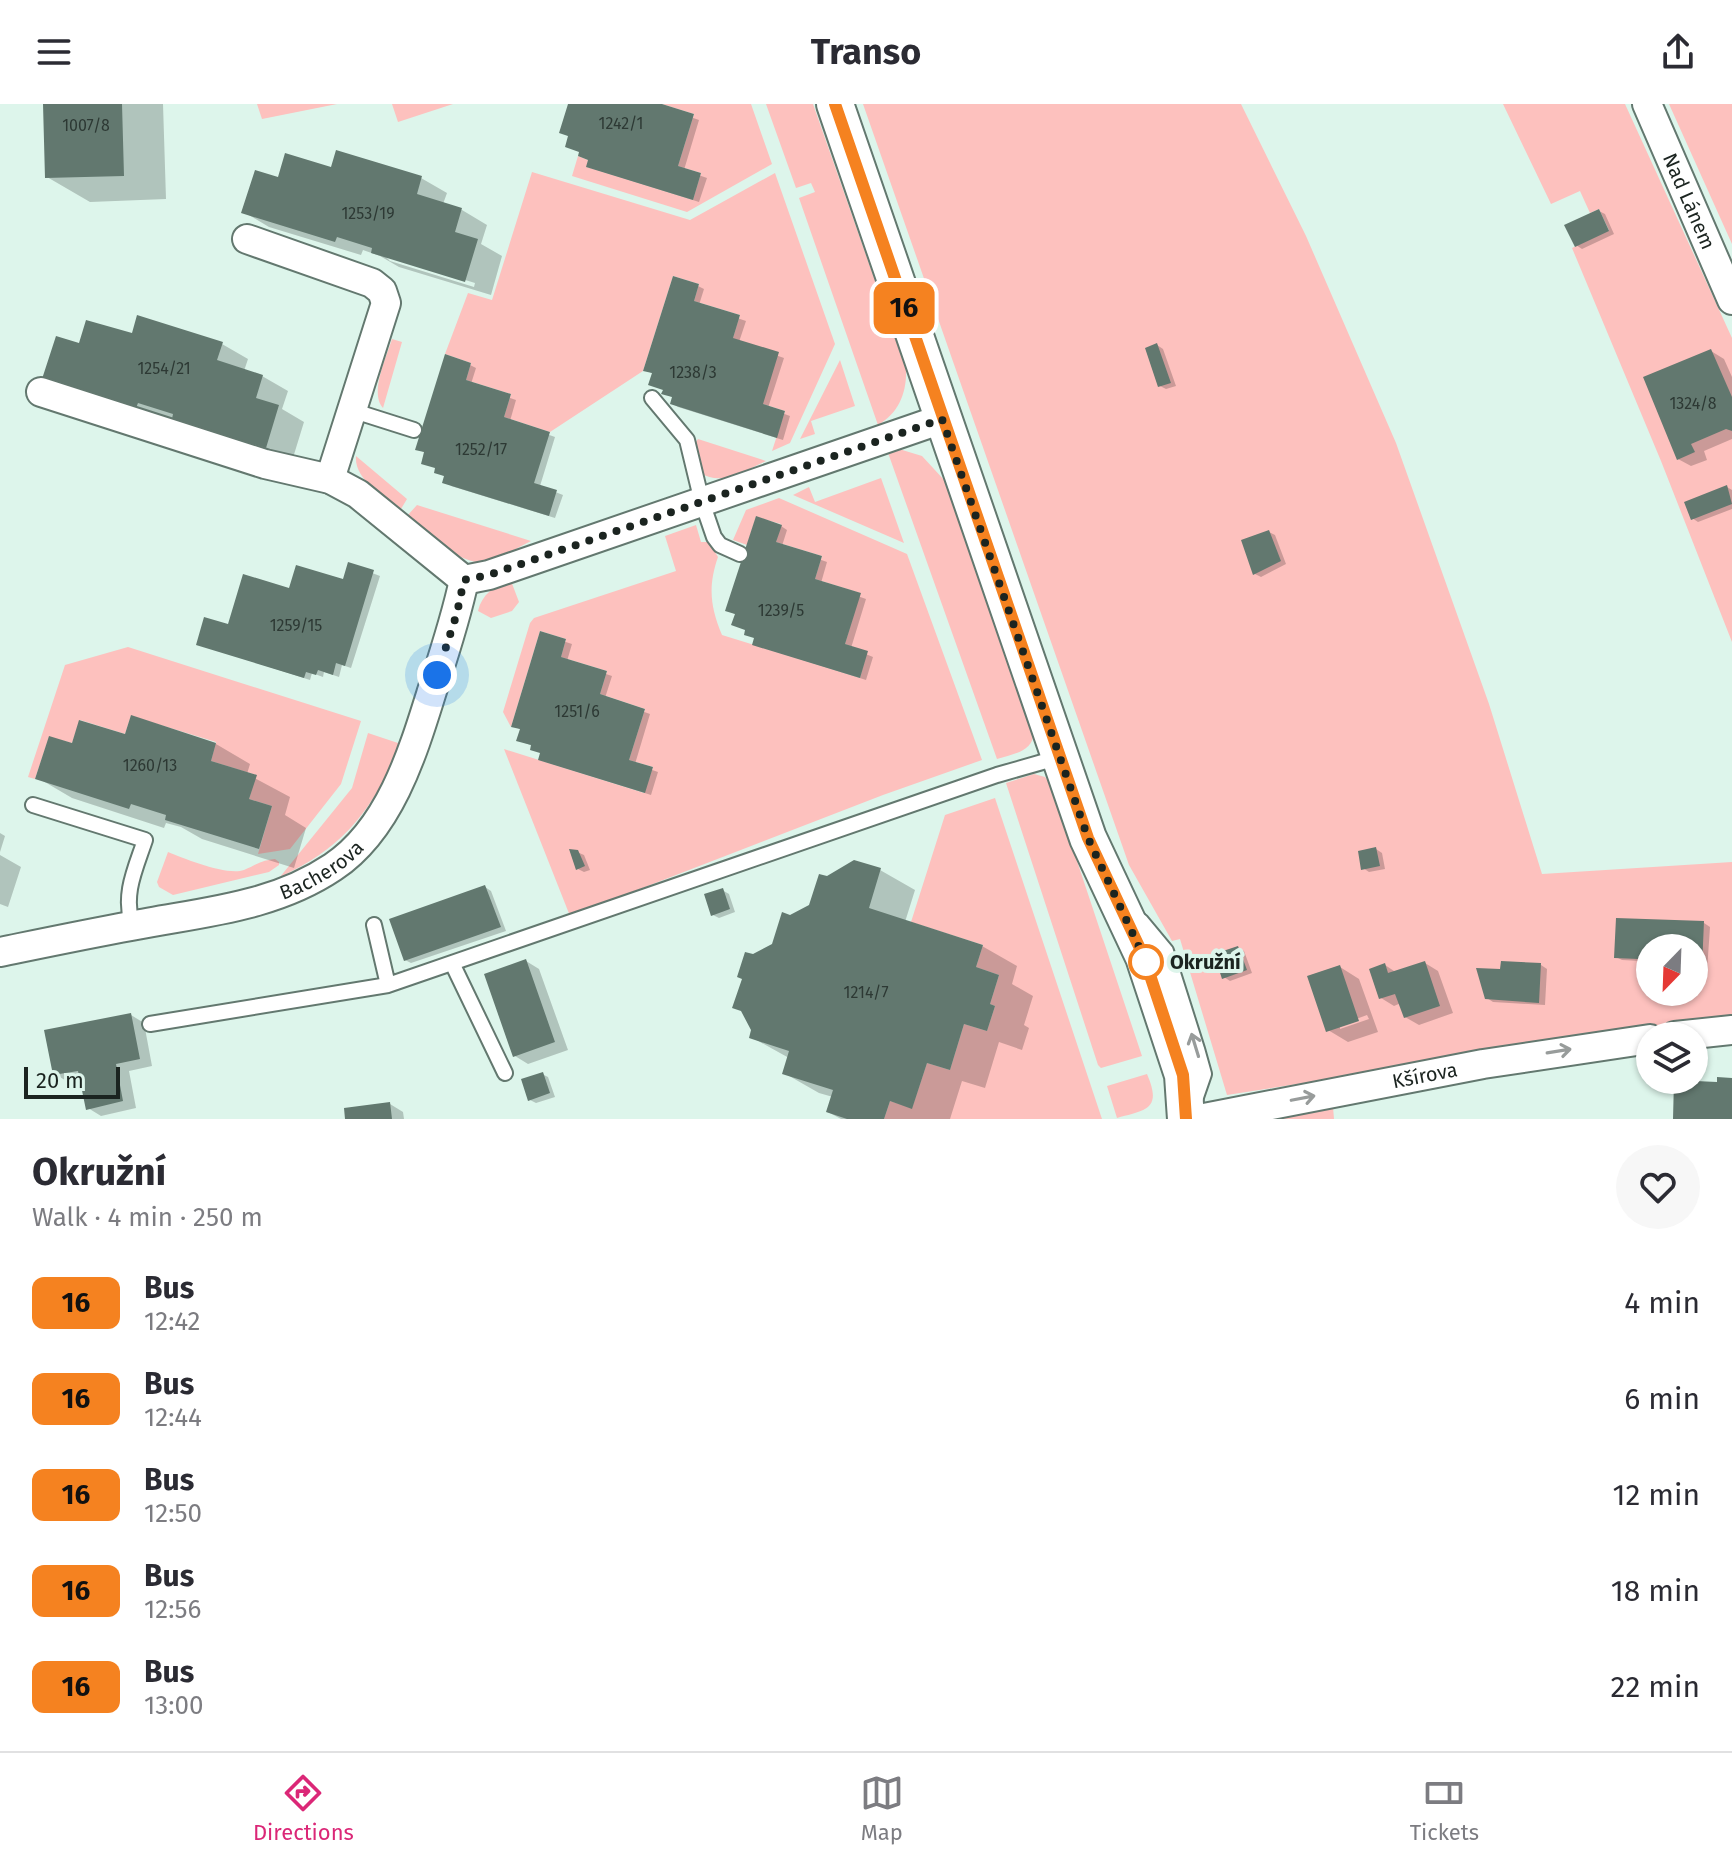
<!DOCTYPE html>
<meta charset="utf-8">
<style>
:root{--surface:#fff;--page:#f7f7f7;--text:#2b2b33;--muted:#7c7c81;--line:#e1e1e2;--accent:#db2777}
body{margin:0;font-family:"Fira Sans",sans-serif;background:var(--page);color:var(--text);height:100vh;display:flex;flex-direction:column;font-size:30px;white-space:nowrap}
*{box-sizing:border-box;margin:0}
p{font-size:26px;color:var(--muted)}
.icon{flex:none;width:44px;height:44px;fill:none;stroke:currentColor;stroke-width:2;stroke-linecap:round;stroke-linejoin:round}
.map{position:relative;height:1015px;overflow:hidden}
.side{display:flex;flex-direction:column;background:var(--surface);flex:1}
.side>*{flex:none}
.badge{padding:0 16px;border-radius:12px;font-size:28px;line-height:52px}
.needle{width:52px;rotate:203deg}
.fabs{position:absolute;left:1636px;top:830px;display:grid;gap:16px}
.fabs a{display:grid;place-items:center;width:72px;height:72px;border-radius:50%;background:var(--surface);box-shadow:0 2px 6px #0004;font-size:40px}
.scale{position:absolute;left:24px;bottom:20px;width:96px;box-sizing:border-box;padding-left:8px;border:4px solid #1b2420;border-top:0;font-size:22px;line-height:28px;white-space:nowrap;color:#1b2420;-webkit-text-stroke:6px #ddf5eb;paint-order:stroke}
.you{position:absolute;width:40px;height:40px;margin:-20px;border:6px solid #fff;border-radius:50%;background:#1a73e8;box-shadow:0 0 0 12px #1a73e833}
.map>.badge{position:absolute;translate:-50% -50%;box-shadow:0 0 0 4px #fff}
.round{display:grid;place-items:center;flex:none;width:84px;height:84px;border-radius:42px;background:var(--page)}
.head{display:flex;align-items:center;justify-content:space-between;height:136px;padding:0 32px}
h1{font-size:38px;font-weight:700;line-height:60px}
ul{padding:0;list-style:none}
li{display:flex;align-items:center;gap:24px;height:96px;padding:0 32px}
li div{flex:1}
li b{display:block;font-size:30px}
li em{font-style:normal}
li .badge{min-width:88px;font-weight:700;text-align:center}
header{display:flex;justify-content:space-between;align-items:center;height:104px;padding:0 32px;background:var(--surface);font-size:36px;font-weight:700}
.dock{display:flex;justify-content:space-around;align-items:center;height:112px;border-top:2px solid var(--line);background:var(--surface);font-size:22px;color:var(--muted)}
.dock a{display:grid;justify-items:center;gap:4px}
.dock .active{color:var(--accent)}
.map>svg:first-child{display:block}
.green{fill:#fdc1be;fill-rule:evenodd}
.shadow{fill:#0003;fill-rule:evenodd}
.building{fill:#62786f}
.lines{fill:none;stroke-linecap:round;stroke-linejoin:round}
.service-casing{stroke:#63786f;stroke-width:18}
.minor-casing{stroke:#63786f;stroke-width:32}
.tertiary-casing{stroke:#63786f;stroke-width:40}
.service{stroke:#fff;stroke-width:14}
.minor{stroke:#fff;stroke-width:28}
.tertiary{stroke:#fff;stroke-width:36}
.oneway{stroke:#989c9b}
.line-casing{stroke:#fff;stroke-width:18}
.line{stroke:#f58220;stroke-width:12}
.walk{stroke:#1b2420;stroke-width:8;stroke-dasharray:0 14.4}
.stop-dot{fill:#fff;stroke:#f58220;stroke-width:4}
.labels{text-anchor:middle;stroke-width:8;stroke-linejoin:round;paint-order:stroke}
.number-label{font-size:16px;fill:#2d3934}
.street-label{font-size:20px;fill:#1b2420;stroke:#ddf5eb}
.stop-label{font-size:20px;font-weight:bold;fill:#1b2420;stroke:#ddf5eb;text-anchor:start}
</style>
<header><svg class="icon" aria-label="menu" viewBox="0 0 24 24"><path d="M4 6h16M4 12h16M4 18h16"/></svg>Transo<svg class="icon" aria-label="share" viewBox="0 0 24 24"><path d="M12 15V3M7 8l5-5 5 5M5 13v7h14v-7"/></svg></header>
<div class="map">
<svg width="1732" height="1015" viewBox="0 0 1732 1015">
<rect width="100%" height="100%" fill="#ddf5eb"/>
<path class="green" d="M257 0H337L262 15Z
M392 0H453L398 18Z
M662 0H751L772 60 687 108 572 72 578 52 588 56 587 63 693 96 701 69 678 62 694 10Z
M766 0H813L906 265C907 288 899 309 878 321L799 94 815 88 811 79 796 84Z
M863 0H1241L1306 132 1396 339 1489 600 1542 770 1732 758V918L1585 929 1388 966 1227 991 1180 835 1172 837 1129 761ZM1650 844H1694V888H1650Z
M1503 0H1625L1732 234V538L1661 357 1572 144 1609 126 1599 105 1590 109 1580 87 1551 100Z
M1669 0H1732V140Z
M532 68 690 116 775 69 835 240 790 339 772 347 785 307 763 300 733 234 740 211 694 197 699 180 673 172 643 267 550 328 504 313 511 290 466 276 471 259 445 250 468 189 492 196Z
M392 235 402 238 383 304C369 289 387 252 392 235Z
M840 256 855 302 811 317 815 330 800 335Z
M698 335 766 357C746 366 721 383 701 369L695 339Z
M899 345 922 352 946 378 1034 628C1033 648 1013 650 997 655L887 346Z
M356 352 407 395 401 405C384 392 354 376 356 352Z
M881 374 904 439 793 391 809 383 815 398Z
M779 394 907 450 982 656 883 691 570 812 504 645 644 689 653 663 629 656 645 605 600 590 607 567 561 553 566 535 540 527 511 623 503 608 530 519 534 514 676 467 665 432 696 421 701 438H709L718 453C708 482 710 502 722 531L860 574 867 548 845 540 860 489 815 475 822 452 776 438 781 420 756 413 747 441 733 436 746 406Z
M417 401 531 437C516 444 497 458 480 458 457 459 424 425 407 412Z
M511 477 519 498 512 507 491 514 478 507C482 490 495 481 511 477Z
M128 543 361 617 341 680 290 745 258 750 272 702 249 695 256 671 211 657 216 638 131 612 125 630 80 616 72 639 49 633 35 675 28 673 65 561Z
M368 629 401 640C373 705 345 743 280 773L352 684Z
M1034 670 1045 673 1052 682 1142 952 1101 964 1098 961 1006 679Z
M995 694 1102 1015H884L890 997 912 1004 927 959 950 966 964 920 987 927 995 902 990 900 999 871 976 863 983 841 911 818 945 711Z
M168 748C185 755 227 772 244 766 257 761 258 757 275 755L279 758V761L269 768 173 791 159 783 157 778Z
M1147 970C1162 1005 1147 1006 1117 1014L1107 982Z
M1332 991 1334 1015H1239Z"/>
<path class="shadow" d="M45 0H163L166 95 90 98 47 73Z
M570 0H654L699 16 684 66 707 74 699 98 594 65 590 56 570 33 561 28Z
M332 66 421 74 447 89 443 100 462 106 487 121 481 140 502 152 491 191 399 163 380 152 363 146 361 151 269 123 244 108 279 75ZM384 151 475 179 474 183 390 157Z
M1599 107 1605 110 1614 130 1582 145 1576 141Z
M698 182 704 185 699 201 746 217 739 238 784 254 768 304 790 312 783 336 678 303 672 299 674 294 664 289 665 286 654 270 645 266Z
M139 214 222 240 248 255 244 267 262 272 288 287 282 305 304 318 292 357 200 329 181 318 164 312 162 317 70 289 80 241 133 232Z
M1157 241 1163 245 1176 282 1166 285 1160 282Z
M1711 247 1724 255 1732 273V335L1704 347 1707 356 1691 362 1678 355Z
M470 261 476 264 471 280 516 296 510 317 555 333 540 382 563 391 555 414 451 382 446 373 436 368 437 365 426 349 417 345Z
M1727 383 1732 386V405L1698 418 1692 414Z
M781 422 787 426 782 442 827 458 821 479 866 495 851 544 873 553 866 576 761 543 737 511 728 507Z
M1269 428 1275 431 1286 460 1261 473 1255 470Z
M349 460 380 472 351 564 342 561 339 573 324 568 323 573 312 569 310 576 198 540 291 486 344 477Z
M541 530 572 540 567 557 612 572 605 594 650 610 635 660 658 668 651 691 546 658 542 650 533 642 525 639 522 626 513 622Z
M132 614 216 640 250 660 247 670 290 693 285 711 306 724 294 764 202 735 181 723 166 719 164 724 72 694 38 674 73 642 126 632Z
M0 729 5 732 0 748Z
M1376 745 1382 749 1385 765 1369 768 1363 764Z
M577 748 584 751 590 766 584 768 578 765Z
M0 751 21 763 8 803 0 800Z
M880 766 915 786 905 818 982 842 1017 862 1012 880 1033 892 1024 921 1029 924 1022 946 999 938 985 984 962 977 950 1015H841L828 1008 833 993 819 989 784 969 789 954 751 933 753 852 774 841 790 813 811 802 827 775Z
M485 783 491 787 506 827 411 859 405 856Z
M722 786 729 790 735 808 719 814 713 811Z
M1704 819 1710 823 1707 867 1694 866V844H1650V864L1642 860 1641 857 1622 856 1616 853Z
M1238 844 1244 847 1252 869 1230 877 1224 873Z
M526 857 539 865 568 946 528 960 515 952Z
M1425 859 1438 867 1453 909 1419 921 1405 913 1401 899 1394 902 1381 894 1385 861 1397 869Z
M1541 861 1547 865 1545 901 1493 898 1487 894 1502 867Z
M1340 863 1359 875 1378 928 1348 938 1328 926ZM1367 911 1369 915 1340 925V921Z
M131 911 144 919 152 962 129 967 136 1004 101 1012 88 1004 82 976 68 978 55 970Z
M542 970 548 973 555 993 536 999 530 996Z
M390 1000 403 1008 404 1015H347Z"/>
<path class="building" d="M43 0H122L124 72 45 74Z
M568 0H662L694 10 678 62 701 69 693 96 586 63 588 56 578 52 579 48 565 43 568 32 559 29Z
M336 46 422 72 417 90 462 104 455 128 478 135 465 178 371 149 372 144 337 133 335 138 241 109 255 66 278 73 285 49 331 63Z
M1599 105 1609 127 1575 143 1564 121Z
M673 172 699 180 694 197 740 211 733 234 779 248 763 300 785 307 777 334 670 300 672 293 661 290 663 286 648 281 652 269 643 267Z
M137 211 223 238 217 256 263 271 256 294 279 301 266 344 172 315 173 310 138 299 136 304 42 275 56 232 79 239 86 216 132 229Z
M1157 239 1171 279 1158 283 1145 244Z
M1711 245 1732 293V327L1726 325 1691 340 1695 348 1677 356 1643 273Z
M445 250 471 259 466 276 511 290 504 313 550 328 534 379 557 386 549 412 442 379 444 372 434 369 435 364 421 360 424 348 415 346Z
M1727 381 1732 400 1691 416 1684 398Z
M756 412 782 421 776 438 822 452 815 475 861 489 845 540 868 547 860 574 752 541 754 534 744 531 745 526 731 521 735 510 725 507Z
M1269 426 1281 457 1253 471 1241 436Z
M348 458 374 466 345 562 336 559 333 571 318 566 316 571 306 568 304 574 196 541 204 513 228 520 243 470 289 484 296 461 343 475Z
M540 527 566 535 561 553 607 567 600 590 645 605 629 656 653 663 645 689 538 656 540 649 530 646 531 641 516 637 520 625 511 623Z
M131 611 216 639 211 657 257 671 249 695 272 702 259 745 165 716 166 711 131 700 129 705 35 675 49 632 72 639 79 616 125 630Z
M1376 743 1380 762 1361 766 1358 747Z
M569 745 578 746 585 762 576 766Z
M854 756 881 764 869 804 983 841 976 863 999 871 990 900 995 902 987 927 964 920 950 966 927 959 912 1005 890 997 884 1015H847L826 1008 833 986 782 970 789 947 749 934 751 926 741 907 732 904 742 875 737 873 745 848 753 850 772 840 782 808 790 811 809 801 819 770 827 772Z
M485 781 501 823 404 857 389 815Z
M723 784 730 805 711 812 704 790Z
M1616 814 1704 817 1702 864H1694V844H1650V862L1640 861 1639 855 1614 854Z
M1238 842 1247 866 1222 875 1214 850Z
M526 855 555 938 513 953 484 870Z
M1425 857 1440 902 1404 914 1395 890 1379 895 1369 865 1385 859 1388 869Z
M1501 857 1541 859 1539 899 1485 895 1476 864 1500 865Z
M1340 861 1359 917 1326 928 1307 872Z
M131 909 140 955 116 960 123 997 86 1006 78 967 53 971 44 926Z
M543 968 550 989 528 997 521 975Z
M1717 973 1732 974V1015H1673L1674 976 1717 978Z
M390 998 392 1015H345L344 1004Z"/>
<g class="lines">
<defs>
<path id="service" d="M652 294 687 336 702 398 714 433 720 441 740 450
M351 306 414 326
M33 701 145 736C135 766 123 789 132 821
M1141 817 1166 847 1197 945 1204 970 1195 996
M374 821 388 881
M452 859 505 969
M150 920 388 881 997 671 1060 653"/>
<g id="minor">
<path id="s1" d="M1647 0 1732 196"/>
<path d="M247 135 372 179 382 187 386 199 330 375"/>
<path d="M41 288 265 360 330 375 358 390 464 476"/>
<path d="M464 476 489 471 942 315"/>
<path id="s2" d="M0 848C44 839 87 830 131 822 201 808 272 804 333 763 390 725 413 648 432 587 444 550 456 514 464 476"/>
<path d="M1675 932 1732 926"/>
<path id="s3" d="M1199 1015 1483 960 1650 935"/>
</g>
<path id="tertiary" d="M835 0 1088 734 1144 853 1183 971 1186 1015"/>
</defs>
<use href="#service" class="service-casing"/>
<use href="#minor" class="minor-casing"/>
<use href="#tertiary" class="tertiary-casing"/>
<use href="#service" class="service"/>
<use href="#minor" class="minor"/>
<use href="#tertiary" class="tertiary"/>
</g>
<defs><path id="oneway-shaft" d="M-6 0H5M1.5-3L5.5 0L1.5 3" fill="none" stroke-width="1.6" stroke-linecap="round" stroke-linejoin="round" transform="scale(2)"/></defs>
<g class="oneway">
<use href="#oneway-shaft" transform="translate(1195 941) rotate(-107)"/>
<use href="#oneway-shaft" transform="translate(1559 947) rotate(-9)"/>
<use href="#oneway-shaft" transform="translate(1303 994) rotate(-11)"/>
</g>
<g class="lines">
<defs>
<path id="line" d="M835 0 1088 734 1144 853 1183 971 1186 1015"/>
</defs>
<use href="#line" class="line-casing"/>
<use href="#line" class="line"/>
<path class="walk" d="M437 571 457 509 464 476 489 471 942 315 1088 734 1146 858"/>
</g>
<circle class="stop-dot" cx="1146" cy="858" r="16"/>
<g class="labels">
<g class="number-label">
<text x="621" y="25">1242/1</text>
<text x="86" y="27">1007/8</text>
<text x="368" y="115">1253/19</text>
<text x="164" y="270">1254/21</text>
<text x="693" y="274">1238/3</text>
<text x="1693" y="305">1324/8</text>
<text x="481" y="351">1252/17</text>
<text x="781" y="512">1239/5</text>
<text x="296" y="527">1259/15</text>
<text x="577" y="613">1251/6</text>
<text x="150" y="667">1260/13</text>
<text x="866" y="894">1214/7</text>
</g>
<g class="street-label">
<text dy="7" stroke="none"><textPath href="#s1" startOffset="106">Nad Lánem</textPath></text>
<text dy="7" stroke="none"><textPath href="#s2" startOffset="334">Bacherova</textPath></text>
<text dy="7" stroke="none"><textPath href="#s3" startOffset="230">Kšírova</textPath></text>
</g>
<g class="stop-label">
<text x="1170" y="865">Okružní</text>
</g>
</g>
</svg>
<div class="fabs">
<a><svg class="needle" viewBox="-14 -14 28 28"><path d="M0-13l5 13h-10z" fill="#e53935"/><path d="M0 13l5-13h-10z" fill="#7c7c81"/></svg></a>
<a><svg class="icon" aria-label="layers" viewBox="0 0 24 24"><path d="M12 4l9 5-9 5-9-5zM3 14l9 5 9-5"/></svg></a>
</div>
<div class="scale">20 m</div>
<div class="you" style="left:437px;top:571px"></div>
<b class="badge" style="left:904px;top:204px;background:#f58220;color:#111">16</b>
</div>
<section class="side">
<div class="head"><div><h1>Okružní</h1><p>Walk · 4 min · 250 m</p></div><a class="round"><svg class="icon" aria-label="heart" viewBox="0 0 24 24"><path d="M12 20l-8-8c-3-5 5-10 8-4 3-6 11-1 8 4z"/></svg></a></div>
<ul>
<li><span class="badge" style="background:#f58220;color:#111">16</span><div><b>Bus</b><p>12:42</p></div><em>4 min</em></li>
<li><span class="badge" style="background:#f58220;color:#111">16</span><div><b>Bus</b><p>12:44</p></div><em>6 min</em></li>
<li><span class="badge" style="background:#f58220;color:#111">16</span><div><b>Bus</b><p>12:50</p></div><em>12 min</em></li>
<li><span class="badge" style="background:#f58220;color:#111">16</span><div><b>Bus</b><p>12:56</p></div><em>18 min</em></li>
<li><span class="badge" style="background:#f58220;color:#111">16</span><div><b>Bus</b><p>13:00</p></div><em>22 min</em></li>
</ul>
</section>
<nav class="dock">
<a class="active"><svg class="icon" aria-label="directions" viewBox="0 0 24 24"><path d="M12 3l9 9-9 9-9-9zM9 14v-3h6M13 9l2 2-2 2"/></svg>Directions</a>
<a><svg class="icon" aria-label="map" viewBox="0 0 24 24"><path d="M3 6l6-2 6 2 6-2v14l-6 2-6-2-6 2zM9 4v14M15 6v14"/></svg>Map</a>
<a><svg class="icon" aria-label="tickets" viewBox="0 0 24 24"><path d="M3 7h18v10H3zM15 7v10"/></svg>Tickets</a>
</nav>
